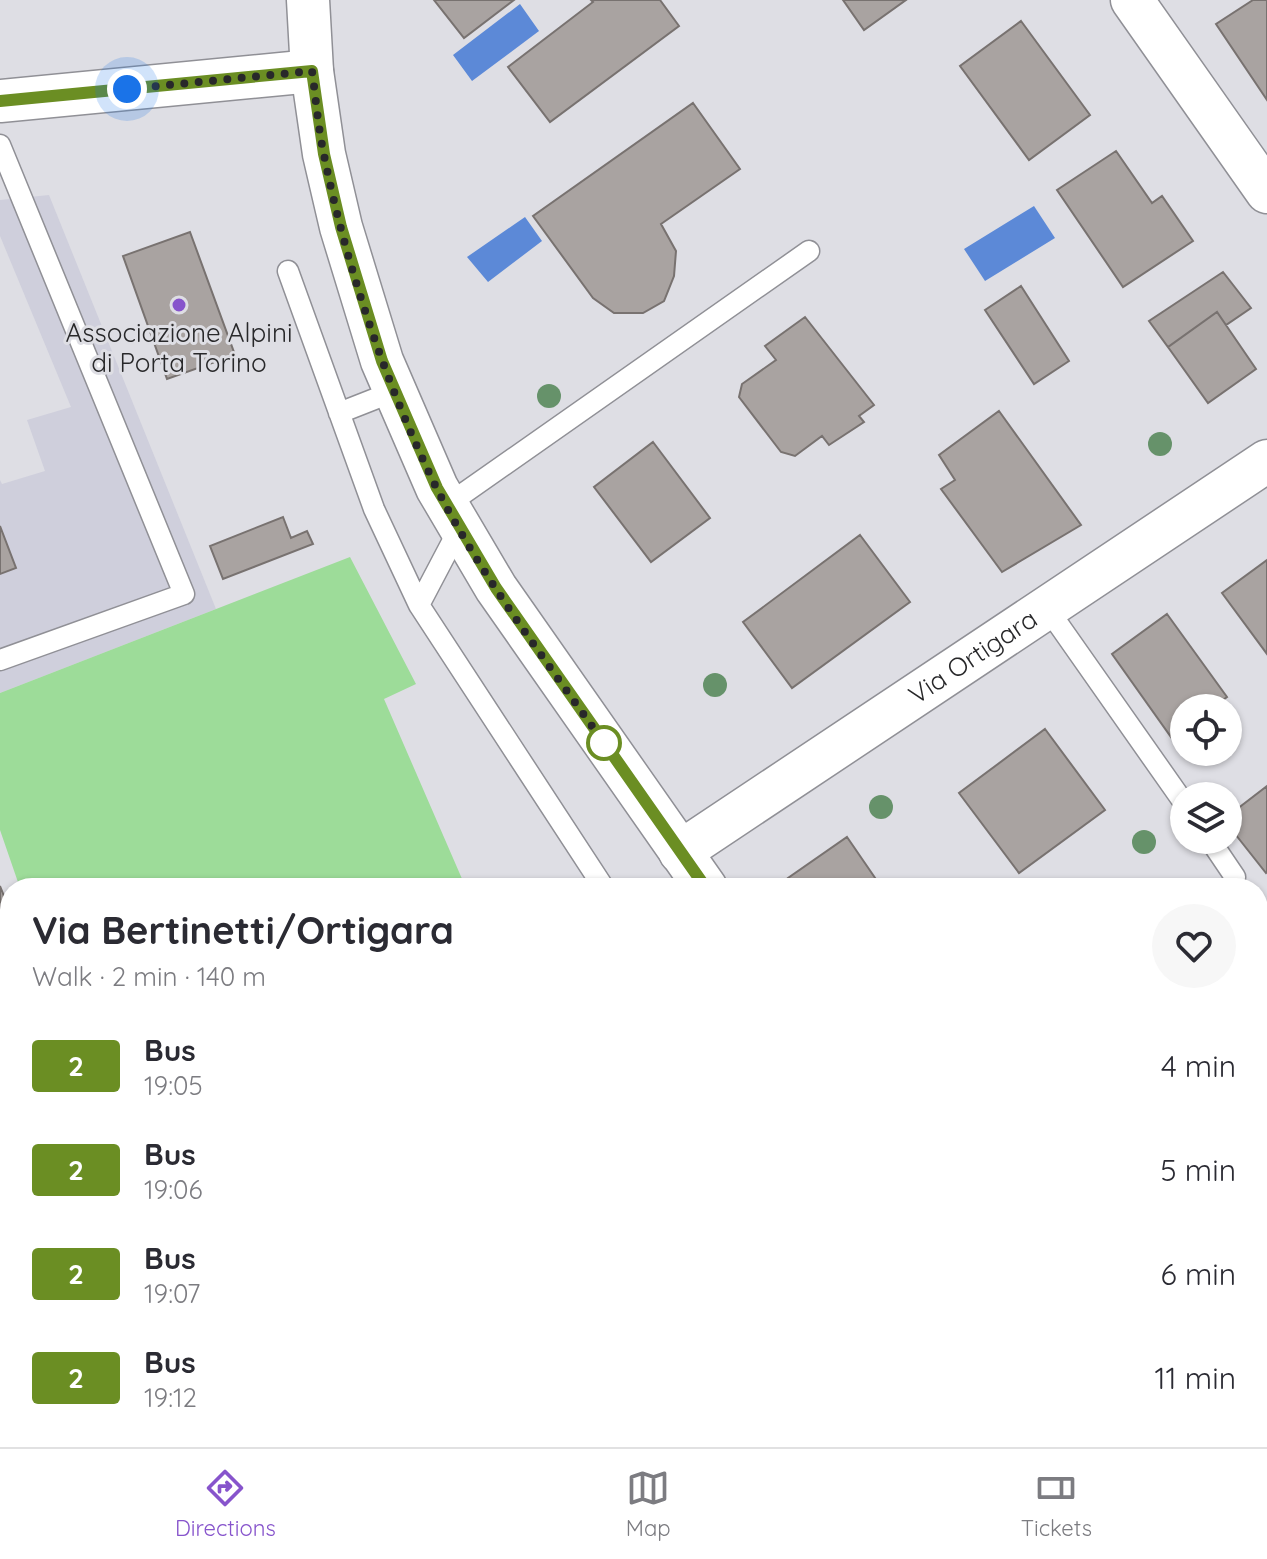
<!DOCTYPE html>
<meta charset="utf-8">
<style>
:root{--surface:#fff;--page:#f7f7f7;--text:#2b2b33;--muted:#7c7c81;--line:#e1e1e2;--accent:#8754cc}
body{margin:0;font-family:Quicksand,sans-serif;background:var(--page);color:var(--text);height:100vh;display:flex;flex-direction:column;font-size:30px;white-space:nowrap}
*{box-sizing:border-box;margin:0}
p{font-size:26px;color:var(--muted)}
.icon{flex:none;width:44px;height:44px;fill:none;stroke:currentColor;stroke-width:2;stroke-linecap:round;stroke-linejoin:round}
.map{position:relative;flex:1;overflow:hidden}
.sheet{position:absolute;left:0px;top:878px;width:1268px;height:570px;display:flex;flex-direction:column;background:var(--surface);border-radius:32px 32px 0 0;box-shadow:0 2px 6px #0004}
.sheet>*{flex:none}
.badge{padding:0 16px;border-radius:6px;font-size:28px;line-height:52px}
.fabs{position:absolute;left:1170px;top:694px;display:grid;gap:16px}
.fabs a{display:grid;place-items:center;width:72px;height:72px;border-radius:50%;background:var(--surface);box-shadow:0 2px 6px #0004;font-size:40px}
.you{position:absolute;width:40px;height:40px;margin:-20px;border:6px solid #fff;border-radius:50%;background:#1a73e8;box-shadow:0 0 0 12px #1a73e833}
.map>.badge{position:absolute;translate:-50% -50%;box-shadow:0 0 0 4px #fff}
.round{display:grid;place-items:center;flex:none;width:84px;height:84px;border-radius:42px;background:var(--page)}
.head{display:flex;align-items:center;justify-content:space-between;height:136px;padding:0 32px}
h1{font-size:38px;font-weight:800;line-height:60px}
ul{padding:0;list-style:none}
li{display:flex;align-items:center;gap:24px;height:104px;padding:0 32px}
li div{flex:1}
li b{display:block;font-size:30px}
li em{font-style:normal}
li .badge{min-width:88px;font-weight:700;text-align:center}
.tab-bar{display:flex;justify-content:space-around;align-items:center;height:112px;border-top:2px solid var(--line);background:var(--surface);font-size:22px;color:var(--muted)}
.tab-bar a{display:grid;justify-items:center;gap:4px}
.tab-bar .on{color:var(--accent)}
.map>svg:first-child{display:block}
.built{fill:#cfcfdc}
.green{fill:#9ddc99}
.water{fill:#5c89d7}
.building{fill:#a9a3a1;stroke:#787270;stroke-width:2}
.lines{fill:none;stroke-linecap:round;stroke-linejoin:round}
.lane-casing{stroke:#909096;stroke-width:23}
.street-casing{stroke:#909096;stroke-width:45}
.lane{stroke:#fff;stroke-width:20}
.street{stroke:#fff;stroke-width:42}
.tree{fill:#66926a}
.line-casing{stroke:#fff;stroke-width:18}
.line{stroke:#6b8e23;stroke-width:12}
.walk{stroke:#28282a;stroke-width:8;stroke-dasharray:0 14.4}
.poi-dot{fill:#8754cc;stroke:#dedee4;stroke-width:3}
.stop-dot{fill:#fff;stroke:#6b8e23;stroke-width:4}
.labels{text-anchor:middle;stroke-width:6;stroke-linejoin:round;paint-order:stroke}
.poi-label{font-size:26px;fill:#28282a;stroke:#dedee4}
.street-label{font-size:26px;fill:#28282a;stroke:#dedee4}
</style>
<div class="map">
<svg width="1267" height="1447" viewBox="0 0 1267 1447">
<rect width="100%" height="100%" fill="#dedee4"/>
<path class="built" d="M49 195 216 609 0 693V480L2 484 45 471 27 420 71 407 0 236V200Z"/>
<path class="green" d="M350 557 416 684 384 699 466 888H20L0 830V693Z
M10 1042V1309L0 1312V1046Z"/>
<path class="water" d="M520 4 539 31 472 81 453 55Z
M1034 206 1055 238 985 281 964 249Z
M525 217 542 241 488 282 467 257Z"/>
<path class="building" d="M434 0H514L464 38Z
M591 0H660L679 26 550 122 508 67 593 2Z
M843 0H906L864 30Z
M1253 0H1267V100L1216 24Z
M1021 21 1090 115 1029 160 960 66Z
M693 103 740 169 661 224 676 251 674 276 664 301 643 313H614L593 298 533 216Z
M1116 151 1152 203 1162 196 1193 241 1123 287 1057 190Z
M190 232 235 355 167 379 123 256Z
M1223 272 1251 308 1226 325 1217 312 1168 347 1149 321Z
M1021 286 1069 361 1034 384 985 310Z
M1217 312 1256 369 1208 403 1168 347Z
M805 317 874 405 859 416 864 422 829 445 822 436 795 456 781 452 739 397 742 384 776 360 765 346Z
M999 411 1081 525 1002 572 941 489 955 480 939 455Z
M653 442 710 518 651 562 594 487Z
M283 517 291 538 307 531 313 544 223 579 210 546Z
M0 526 16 568 0 574Z
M860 535 910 602 792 688 743 622Z
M1267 560V654L1222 593Z
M1167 614 1227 697 1212 708H1184V728L1171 737 1112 654Z
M1045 729 1105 810 1019 873 959 793Z
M1267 786V872L1266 873 1228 825V816Z
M847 837 882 888H795L788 878Z
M0 886 10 911V1016L0 1020Z
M1260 1094 1267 1105V1209L1258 1215V1096Z
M10 1350V1438H49L52 1447H0V1354Z
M684 1438H752L758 1447H660Z"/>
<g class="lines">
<defs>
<path id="lane" d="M0 145 184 594 0 660
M288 271 374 509 419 605
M339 413 395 391
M447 505 809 251
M460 527 419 605 604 888
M1047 608 1184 803
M1210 840 1235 877
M1258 1294 1267 1307
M400 1438 403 1447
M171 1447 194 1438"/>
<g id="street">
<path d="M308 0 312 71 324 154 341 227 382 361 437 488 496 588 706 888"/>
<path d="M1132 0 1267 192"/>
<path d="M0 101 312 71"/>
<path id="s1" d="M680 852 1267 461"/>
<path d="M1258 1345 1267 1339"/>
<path d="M1108 1447 1121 1438"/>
</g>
</defs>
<use href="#lane" class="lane-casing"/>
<use href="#street" class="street-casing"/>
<use href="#lane" class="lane"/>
<use href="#street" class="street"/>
</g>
<g class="tree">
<circle cx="549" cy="396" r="12"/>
<circle cx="1160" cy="444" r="12"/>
<circle cx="715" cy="685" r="12"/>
<circle cx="881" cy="807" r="12"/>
<circle cx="1144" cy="842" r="12"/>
</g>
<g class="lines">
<defs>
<path id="line" d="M0 101 312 71 324 154 341 227 382 361 437 488 496 588 706 888"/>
</defs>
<use href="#line" class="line-casing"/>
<use href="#line" class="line"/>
<path class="walk" d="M127 89 312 71C316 99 318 127 324 155 346 266 387 388 437 489 483 579 546 661 604 743"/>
</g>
<circle class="poi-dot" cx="179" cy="305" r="8"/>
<circle class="stop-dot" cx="604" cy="743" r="16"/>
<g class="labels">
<g class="poi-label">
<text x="179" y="342">Associazione Alpini<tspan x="179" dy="30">di Porta Torino</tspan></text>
</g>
<g class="street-label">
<text dy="9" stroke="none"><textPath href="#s1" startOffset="352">Via Ortigara</textPath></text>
</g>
</g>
</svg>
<div class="fabs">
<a><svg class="icon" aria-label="locate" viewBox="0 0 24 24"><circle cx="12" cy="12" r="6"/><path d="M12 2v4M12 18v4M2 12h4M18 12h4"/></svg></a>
<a><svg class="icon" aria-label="layers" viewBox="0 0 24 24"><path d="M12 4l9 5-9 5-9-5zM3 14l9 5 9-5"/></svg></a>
</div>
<div class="you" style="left:127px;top:89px"></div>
<section class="sheet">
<div class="head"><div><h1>Via Bertinetti/Ortigara</h1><p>Walk · 2 min · 140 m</p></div><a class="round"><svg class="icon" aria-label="heart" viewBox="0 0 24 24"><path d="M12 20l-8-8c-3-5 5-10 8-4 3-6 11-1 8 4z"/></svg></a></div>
<ul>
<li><span class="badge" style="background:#6b8e23;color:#fff">2</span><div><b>Bus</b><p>19:05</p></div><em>4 min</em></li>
<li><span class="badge" style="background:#6b8e23;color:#fff">2</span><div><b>Bus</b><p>19:06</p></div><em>5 min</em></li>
<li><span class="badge" style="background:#6b8e23;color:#fff">2</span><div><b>Bus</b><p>19:07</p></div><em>6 min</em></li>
<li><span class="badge" style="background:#6b8e23;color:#fff">2</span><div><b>Bus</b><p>19:12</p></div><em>11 min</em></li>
</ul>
</section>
</div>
<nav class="tab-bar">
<a class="on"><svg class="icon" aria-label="directions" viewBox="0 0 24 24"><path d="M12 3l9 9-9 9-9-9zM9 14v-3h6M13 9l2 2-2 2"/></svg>Directions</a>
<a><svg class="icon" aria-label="map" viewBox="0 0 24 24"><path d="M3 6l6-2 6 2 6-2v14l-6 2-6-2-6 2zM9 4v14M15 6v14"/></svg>Map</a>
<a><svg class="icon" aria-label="tickets" viewBox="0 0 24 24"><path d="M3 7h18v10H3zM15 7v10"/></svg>Tickets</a>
</nav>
